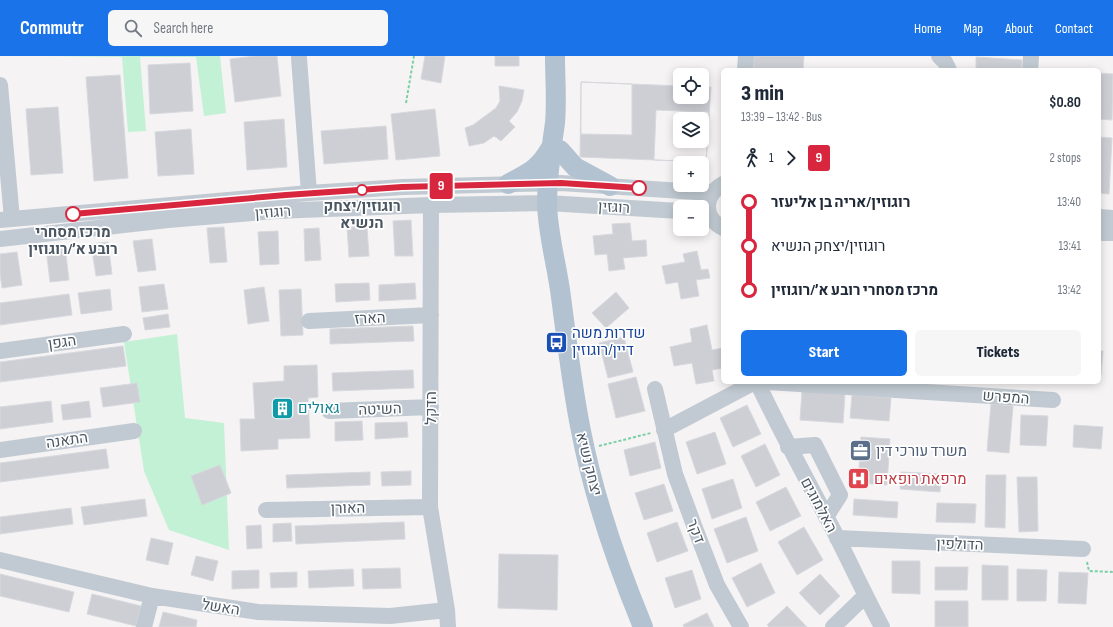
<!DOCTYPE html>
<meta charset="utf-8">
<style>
:root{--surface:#fff;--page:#f6f6f7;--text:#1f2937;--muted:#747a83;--accent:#1a73e8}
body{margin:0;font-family:"Sofia Sans Condensed",Heebo,sans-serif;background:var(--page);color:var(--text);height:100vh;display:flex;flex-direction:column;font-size:15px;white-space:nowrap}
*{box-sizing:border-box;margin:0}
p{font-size:13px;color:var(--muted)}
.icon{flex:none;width:22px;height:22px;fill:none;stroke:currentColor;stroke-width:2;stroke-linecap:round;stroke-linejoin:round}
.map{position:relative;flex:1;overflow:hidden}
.details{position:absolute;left:721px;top:12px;width:380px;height:316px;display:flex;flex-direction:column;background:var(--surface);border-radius:6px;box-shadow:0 2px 10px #0003}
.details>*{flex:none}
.badge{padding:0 8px;border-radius:3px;font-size:14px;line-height:26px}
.fabs{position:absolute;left:673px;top:12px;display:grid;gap:8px}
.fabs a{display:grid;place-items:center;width:36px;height:36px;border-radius:6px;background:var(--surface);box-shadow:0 2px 10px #0003;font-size:20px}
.map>.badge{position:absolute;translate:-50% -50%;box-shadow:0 0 0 2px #fff}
.legs{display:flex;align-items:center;gap:6px;height:44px;padding:0 20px;font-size:13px}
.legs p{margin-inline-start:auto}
.head{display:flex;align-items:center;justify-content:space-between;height:68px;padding:0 20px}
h1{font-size:22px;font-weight:800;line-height:30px}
.primary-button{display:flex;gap:8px;margin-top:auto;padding:8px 20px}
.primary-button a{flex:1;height:46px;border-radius:6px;background:var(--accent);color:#fff;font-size:16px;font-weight:800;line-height:46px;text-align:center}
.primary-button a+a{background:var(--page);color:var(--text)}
ul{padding:0 20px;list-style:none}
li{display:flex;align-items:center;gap:14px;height:44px;font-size:15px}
li i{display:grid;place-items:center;width:6px;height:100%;margin:0 5px;background:currentColor}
li i::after{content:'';width:10px;height:10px;margin:-5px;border:3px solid;border-radius:50%;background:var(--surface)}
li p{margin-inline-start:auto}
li:first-child i{background:linear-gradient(#0000 50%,currentColor 0)}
li:last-child i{background:linear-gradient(currentColor 50%,#0000 0)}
header{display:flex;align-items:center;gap:24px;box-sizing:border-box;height:56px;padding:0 20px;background:var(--accent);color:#fff}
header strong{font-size:19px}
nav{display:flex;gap:22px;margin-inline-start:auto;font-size:14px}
.search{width:280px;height:36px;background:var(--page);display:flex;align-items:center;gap:10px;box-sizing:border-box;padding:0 14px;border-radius:6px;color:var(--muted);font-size:15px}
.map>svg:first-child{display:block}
.green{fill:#c3f1d5}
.building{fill:#cdcfd5;stroke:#d7d9de;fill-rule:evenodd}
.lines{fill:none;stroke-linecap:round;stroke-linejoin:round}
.path{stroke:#7ad0a6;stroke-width:2;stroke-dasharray:3 2;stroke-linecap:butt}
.minor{stroke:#c1cad2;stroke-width:16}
.major{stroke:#b3c2d1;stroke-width:20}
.line-1-casing{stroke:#fff;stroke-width:9}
.line-1{stroke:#d7263d;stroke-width:6}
.stop-1-dot{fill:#fff;stroke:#d7263d;stroke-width:2}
.labels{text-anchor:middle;stroke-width:3.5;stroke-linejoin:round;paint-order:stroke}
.stop-label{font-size:15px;font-weight:bold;fill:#4a5661;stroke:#fff}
.street-label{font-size:15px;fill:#4a5661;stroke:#fff}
.transit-label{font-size:15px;fill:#164399;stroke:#fff;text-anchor:start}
.culture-label{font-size:15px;fill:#0d838f;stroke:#fff;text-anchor:start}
.service-label{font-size:15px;fill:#4e5e75;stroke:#fff;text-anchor:start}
.health-label{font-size:15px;fill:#be3a42;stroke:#fff;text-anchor:start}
</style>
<header>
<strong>Commutr</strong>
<div class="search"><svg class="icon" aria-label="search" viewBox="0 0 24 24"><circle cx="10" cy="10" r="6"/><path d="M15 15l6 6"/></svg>Search here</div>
<nav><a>Home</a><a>Map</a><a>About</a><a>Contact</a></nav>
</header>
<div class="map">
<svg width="1113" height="571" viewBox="0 0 1113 571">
<rect width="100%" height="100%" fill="#f5f3f3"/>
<path class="green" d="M47 0H220L226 57 204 60 196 1H140L146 75 128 76 122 1Z
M177 278 185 362 224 367 229 494 169 474 144 415 124 286Z"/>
<path class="building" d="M256 0H277L281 40 235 46 230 3Z
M425 0H445L441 27 421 23Z
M495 0H519V10H495Z
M754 0H804L803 14H753Z
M976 1 1022 4 1021 14H976Z
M190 7 193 55 150 58 148 9Z
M1099 17 1113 18 1112 64 1099 63Z
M120 19 128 122 94 125 86 21Z
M581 26 680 30V41H702V31H711L706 106 580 101ZM680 63H702V85H680Z
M581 26 632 28V79L581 78Z
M499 30 524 34 522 45 517 56 509 65 515 71 501 85 494 80 484 87 469 90 465 72 473 69 496 52 500 45Z
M58 51 63 117 31 119 26 53Z
M435 53 440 100 396 104 391 58Z
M656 54 709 56 706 106 654 104ZM680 63H702V85H680Z
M284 63 287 111 247 114 244 66Z
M386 70 388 103 324 108 321 75Z
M191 73 194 118 158 120 155 76Z
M1099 81 1112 82 1109 138 1099 137Z
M411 164 413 200H395L393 165Z
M630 167 632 185 646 184 647 200 623 202 625 213 609 215 607 198 595 199 593 180 613 178 612 168Z
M224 171 227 206 210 207 207 172Z
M347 171H367L369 200 349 201Z
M319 172 321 204 305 205 304 173Z
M278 175 279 208 260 209 258 176Z
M152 183 156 214 138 216 133 185Z
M108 186 112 218 96 220 91 188Z
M65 190 69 224 50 226 46 192Z
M697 195 701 214 708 213 710 222 696 224 699 240 681 243 678 226 666 228 662 210 685 206 683 198Z
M17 196 22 229 2 232 0 217V198Z
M369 227 370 244 336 246 335 228Z
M415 227 416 243 379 245V229Z
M164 228 168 253 142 256 139 231Z
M264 231 269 265 248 268 244 234Z
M110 233 112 254 81 258 78 237Z
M301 233 303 279 281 280 279 234Z
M616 236 629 252 606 272 592 257Z
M69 238 72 259 0 269V247Z
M168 258 170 271 145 274 143 262Z
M707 269 712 294 723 292V312L712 314 714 325 696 328 692 307 674 310 670 291 692 286 690 273Z
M413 270 414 285 330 288V273Z
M624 281 633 316 608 322 599 287Z
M123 290 126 310 0 326V306Z
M1099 295H1103L1101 319H1099Z
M317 309 318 341 308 342 310 382 278 383V393L241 395 240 363H255L253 327 284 325V310Z
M413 314 414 332 333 335 332 317Z
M636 321 645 355 616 362 608 328Z
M137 327 140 346 103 351 100 332Z
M802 335 845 338 843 367 800 364Z
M852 339 891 342 889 365 850 362Z
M51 345 53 366 0 373V351Z
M89 345 91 361 63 364 61 349Z
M991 348 1013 350 1009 397 987 395Z
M747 349 761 378 733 391 720 362Z
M1021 359 1048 360 1046 390 1020 389Z
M362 365 363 384 335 385V366Z
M407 366 408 381 375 383V367Z
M1074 369 1103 371 1101 393 1073 391Z
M715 376 726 408 697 418 686 386Z
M861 381 890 383 887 429 858 427Z
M655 386 661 412 630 420 624 394Z
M765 388 780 419 756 431 741 400Z
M106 393 109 412 0 426V407Z
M220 409 231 437 202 449 191 420Z
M411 415V429L382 430 381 416Z
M370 416V429L287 432 286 419Z
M901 416 941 418 940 436 900 433Z
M986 419H1006L1005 472 985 471Z
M1017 421H1037L1038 475 1019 476Z
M733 423 742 452 712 463 702 433Z
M664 428 673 455 644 464 635 437Z
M786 431 801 460 770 475 756 446Z
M145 443 147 460 84 469 81 451Z
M854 443 898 446 897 462 853 459Z
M937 447 976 448 975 467 936 466Z
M71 452 73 468 0 478V461Z
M746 461 758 495 727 507 714 473Z
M404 466 405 483 296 488 295 470Z
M677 466 688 495 657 506 647 477Z
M291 467 292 485 273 486V468Z
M261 469 262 492 247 493 246 470Z
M804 471 823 504 797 519 778 486Z
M151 482 173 487 168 509 146 504Z
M499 498 558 499 557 554 498 552Z
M196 500 218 505 213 525 191 519Z
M892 505H920V538L892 537Z
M761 507 775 537 747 551 732 522Z
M982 509 1008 510V544H982Z
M935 511H968L967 534H935Z
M400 512 401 532 363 533 362 513Z
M353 513 354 530 309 532 308 515Z
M1017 513 1047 514 1046 545H1017Z
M259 514V532L232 533V515Z
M692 514 701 543 675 552 665 522Z
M297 516V531L271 532 270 517Z
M1059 516 1088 517 1086 548 1058 547Z
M0 518 74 536 69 556 0 540Z
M820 518 840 540 820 559 799 537Z
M92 538 141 550 136 570 87 558Z
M935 545H968V571H935Z
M787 550 807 571H769L767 569Z
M163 556 197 564 196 571H159Z
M707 557 714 571H684L683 569Z"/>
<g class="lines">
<path class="path" d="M406 47 414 0
M599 390 651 377
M1087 506 1089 515 1113 516"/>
<path class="minor" d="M939 0 945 6 949 14
M299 2 309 137
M745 14 746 0
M1030 14 1031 1
M0 29 12 163
M723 128C704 139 702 161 723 172
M431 149 430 451 447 554 448 571
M1099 161 1113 162
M0 164 309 137 403 131 561 127 712 137
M1099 177H1113
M0 183 168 164 276 155 431 149 547 147 680 155
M309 265 431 259
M0 295 124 278
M757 326C782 379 810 429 837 481 852 511 866 541 882 571
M768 326 1053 344
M655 333 675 418 695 472 717 529 741 571
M329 355 431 351
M664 374 755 326
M788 391 815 389 840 439 826 461
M0 394 134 375
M266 454 430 451
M837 482 1083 493
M0 504 152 540 258 556 390 560 447 554
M144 571 152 540
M833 571 865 540"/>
<path class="major" d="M555 0C555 22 557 45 555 67 551 94 547 121 547 148 548 180 557 209 561 241 567 286 572 331 581 375 594 442 617 508 643 571
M560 94 575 111 610 130
M508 128C528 117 538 114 550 93"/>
</g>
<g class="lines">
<defs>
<path id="line-1" d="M73 158 286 139 402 131 561 127 639 132"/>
</defs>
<use href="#line-1" class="line-1-casing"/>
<use href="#line-1" class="line-1"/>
</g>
<defs>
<symbol id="bus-square" viewBox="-11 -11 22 22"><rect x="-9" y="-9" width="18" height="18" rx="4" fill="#1a4fb4" stroke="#fff"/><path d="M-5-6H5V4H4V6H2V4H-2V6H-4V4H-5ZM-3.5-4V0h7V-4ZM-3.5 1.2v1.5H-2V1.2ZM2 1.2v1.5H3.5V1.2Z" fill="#fff"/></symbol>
<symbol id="building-square" viewBox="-11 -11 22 22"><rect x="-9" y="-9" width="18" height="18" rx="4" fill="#0f9aa8" stroke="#fff"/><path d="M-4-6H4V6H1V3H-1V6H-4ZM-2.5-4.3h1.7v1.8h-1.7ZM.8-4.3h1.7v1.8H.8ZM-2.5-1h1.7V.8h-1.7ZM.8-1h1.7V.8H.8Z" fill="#fff"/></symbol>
<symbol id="office-square" viewBox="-11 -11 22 22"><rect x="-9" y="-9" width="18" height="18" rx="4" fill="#5c6f8a" stroke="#fff"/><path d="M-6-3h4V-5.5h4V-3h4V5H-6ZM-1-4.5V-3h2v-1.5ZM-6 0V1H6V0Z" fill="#fff"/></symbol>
<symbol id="hospital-square" viewBox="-11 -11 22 22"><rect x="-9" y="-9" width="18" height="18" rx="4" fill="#e0444e" stroke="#fff"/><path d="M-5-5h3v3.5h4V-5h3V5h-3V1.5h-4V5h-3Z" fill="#fff"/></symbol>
</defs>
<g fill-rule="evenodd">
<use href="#bus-square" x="544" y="274" width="25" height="25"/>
<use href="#building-square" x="270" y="340" width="25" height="25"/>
<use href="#office-square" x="848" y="382" width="25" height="25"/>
<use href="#hospital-square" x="846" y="410" width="25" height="25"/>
</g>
<g class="stop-1-dot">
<circle cx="639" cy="132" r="7"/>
<circle cx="362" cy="134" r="5"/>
<circle cx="73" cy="158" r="7"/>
</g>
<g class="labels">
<g class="stop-label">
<text x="362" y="155">רוגוזין/יצחק<tspan x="362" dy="17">הנשיא</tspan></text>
<text x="73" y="181">מרכז מסחרי<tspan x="73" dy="17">רובע א׳/רוגוזין</tspan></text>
</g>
<g class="street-label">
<text transform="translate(614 151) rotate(4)" y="5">רוגזין</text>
<text transform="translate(273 156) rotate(-4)" y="5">רוגוזין</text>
<text transform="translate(370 262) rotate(-3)" y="5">הארז</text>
<text transform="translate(62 286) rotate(-8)" y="5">הגפן</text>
<text transform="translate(1006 341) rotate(4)" y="5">המפרש</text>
<text transform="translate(431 352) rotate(-90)" y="5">הדקל</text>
<text transform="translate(380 353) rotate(-2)" y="5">השיטה</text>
<text transform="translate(67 384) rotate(-8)" y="5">התאנה</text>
<text transform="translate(589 408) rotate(76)" y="5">יצחק נשיא</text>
<text transform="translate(819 449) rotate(62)" y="5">האלמוגים</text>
<text transform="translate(348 452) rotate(-1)" y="5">האורן</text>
<text transform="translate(696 475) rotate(69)" y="5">דקר</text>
<text transform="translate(960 488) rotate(2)" y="5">הדולפין</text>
<text transform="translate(221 551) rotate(9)" y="5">האשל</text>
</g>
<g class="transit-label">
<text x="572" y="282">שדרות משה<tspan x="572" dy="17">דיין/רוגוזין</tspan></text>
</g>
<g class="culture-label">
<text x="298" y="357">גאולים</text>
</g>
<g class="service-label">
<text x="876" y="400">משרד עורכי דין</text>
</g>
<g class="health-label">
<text x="874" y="428">מרפאת רופאים</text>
</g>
</g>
</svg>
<div class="fabs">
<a><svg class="icon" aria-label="locate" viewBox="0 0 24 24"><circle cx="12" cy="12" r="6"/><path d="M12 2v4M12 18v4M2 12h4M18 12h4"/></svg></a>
<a><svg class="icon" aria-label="layers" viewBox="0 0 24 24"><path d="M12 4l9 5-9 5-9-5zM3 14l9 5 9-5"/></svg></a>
<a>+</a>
<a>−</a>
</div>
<b class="badge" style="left:441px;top:130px;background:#d7263d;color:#fff">9</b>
<section class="details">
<div class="head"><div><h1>3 min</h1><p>13:39 – 13:42 · Bus</p></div><b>$0.80</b></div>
<div class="legs"><svg class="icon" aria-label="walk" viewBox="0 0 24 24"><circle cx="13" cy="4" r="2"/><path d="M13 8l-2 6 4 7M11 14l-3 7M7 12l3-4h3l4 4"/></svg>1<svg class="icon" aria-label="forward" viewBox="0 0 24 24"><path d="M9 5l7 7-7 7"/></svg><b class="badge" style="background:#d7263d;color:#fff">9</b><p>2 stops</p></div>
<ul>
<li><i style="color:#d7263d"></i><b>רוגוזין/אריה בן אליעזר</b><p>13:40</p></li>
<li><i style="color:#d7263d"></i><span>רוגוזין/יצחק הנשיא</span><p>13:41</p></li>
<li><i style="color:#d7263d"></i><b>מרכז מסחרי רובע א׳/רוגוזין</b><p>13:42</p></li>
</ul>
<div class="primary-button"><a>Start</a><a>Tickets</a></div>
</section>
</div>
